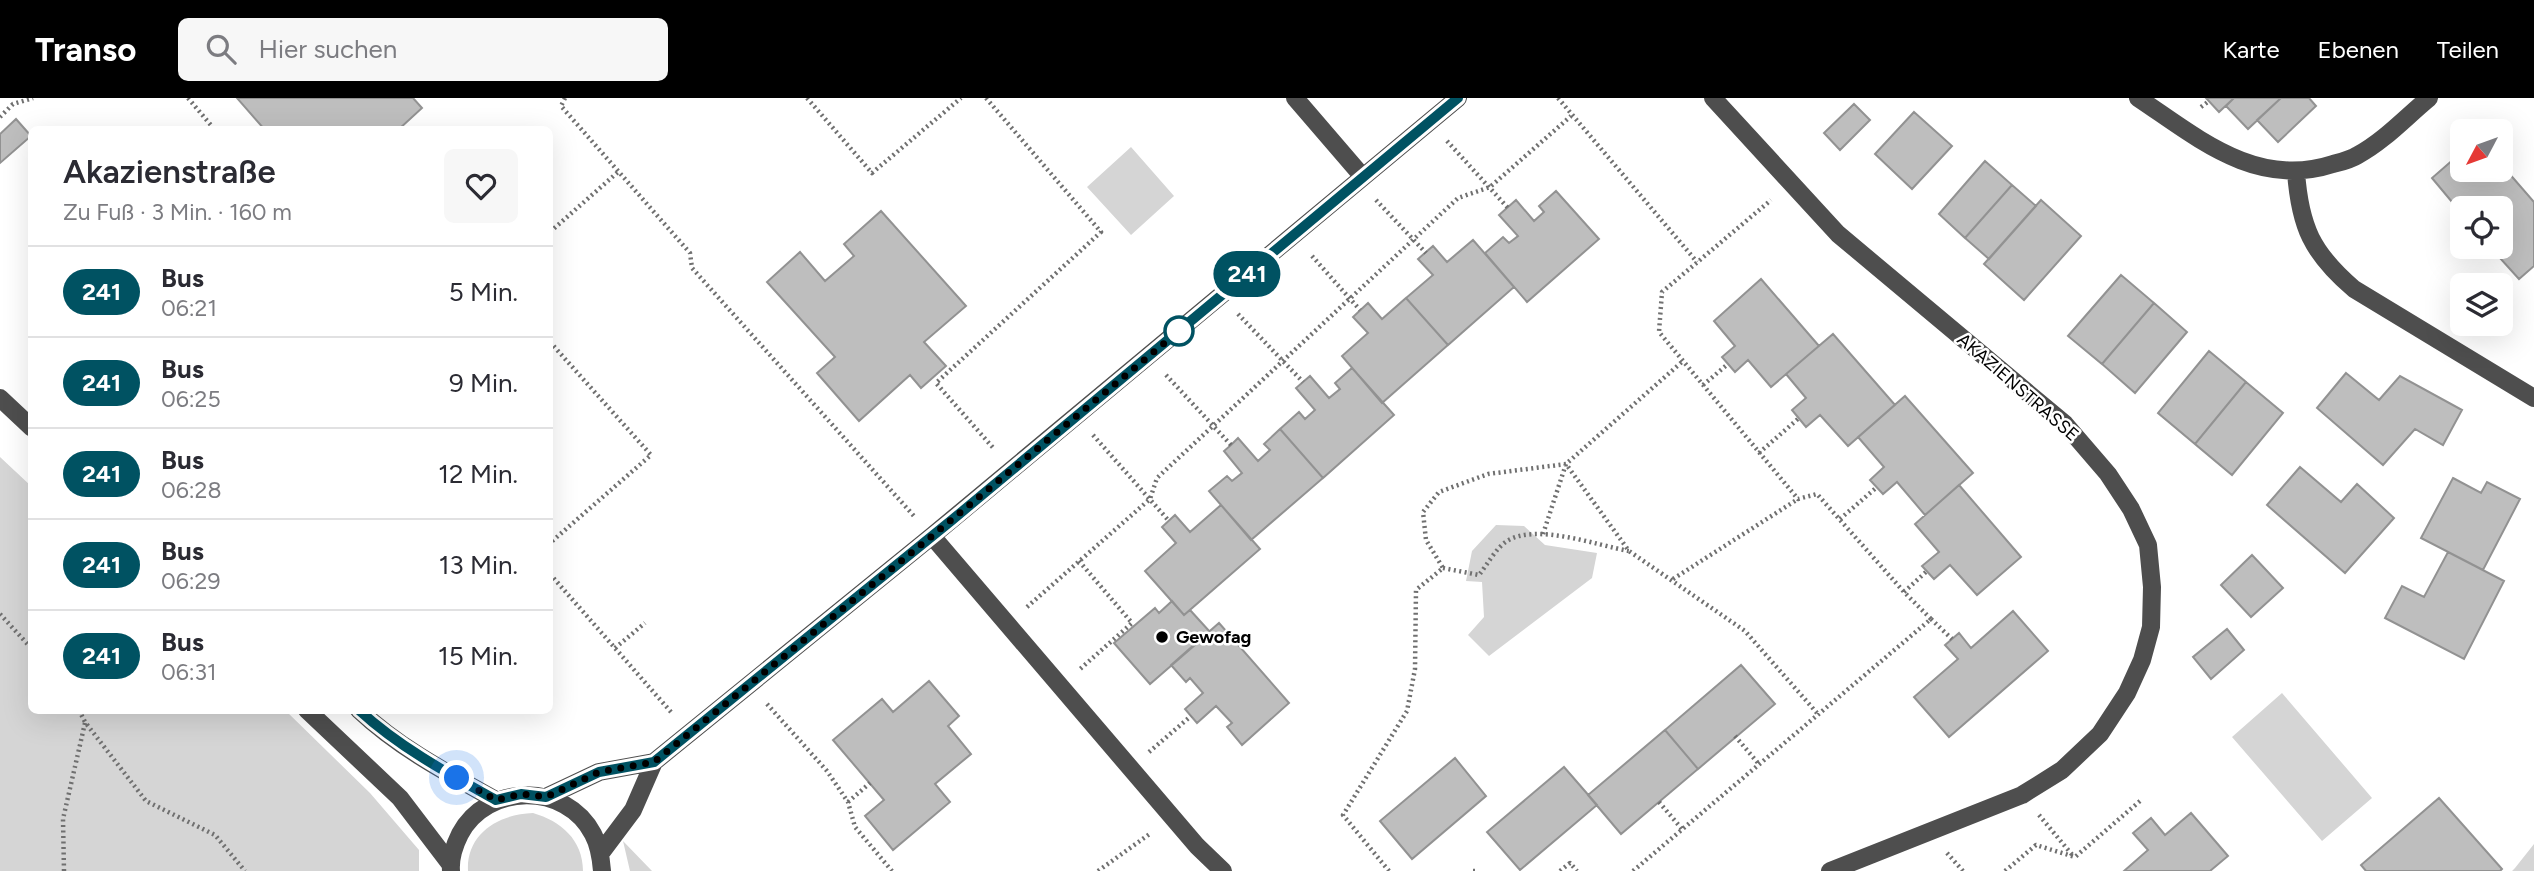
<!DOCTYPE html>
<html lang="de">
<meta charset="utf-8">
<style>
:root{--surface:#fff;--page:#f7f7f7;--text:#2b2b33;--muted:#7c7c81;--line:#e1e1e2;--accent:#000}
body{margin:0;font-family:Figtree,sans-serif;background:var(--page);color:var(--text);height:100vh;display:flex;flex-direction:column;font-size:26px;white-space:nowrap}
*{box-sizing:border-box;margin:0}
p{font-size:23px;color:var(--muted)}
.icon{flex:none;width:38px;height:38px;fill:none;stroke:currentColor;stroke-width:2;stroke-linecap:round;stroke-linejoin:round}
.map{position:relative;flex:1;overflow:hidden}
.drawer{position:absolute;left:28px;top:28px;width:525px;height:588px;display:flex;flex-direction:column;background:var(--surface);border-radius:10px;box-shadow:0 7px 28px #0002}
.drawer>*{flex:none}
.badge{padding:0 14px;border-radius:23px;font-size:24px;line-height:46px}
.needle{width:46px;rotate:229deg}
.fabs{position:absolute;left:2450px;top:21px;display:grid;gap:14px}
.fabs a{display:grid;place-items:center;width:63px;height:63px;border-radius:10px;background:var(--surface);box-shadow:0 7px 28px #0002;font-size:35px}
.you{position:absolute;width:35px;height:35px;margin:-18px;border:5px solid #fff;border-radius:50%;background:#1a73e8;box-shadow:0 0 0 10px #1a73e833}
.map>.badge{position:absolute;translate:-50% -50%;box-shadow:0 0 0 4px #fff}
.round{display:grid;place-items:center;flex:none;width:74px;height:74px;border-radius:10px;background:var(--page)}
.head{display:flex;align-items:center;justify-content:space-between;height:119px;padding:0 35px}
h1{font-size:33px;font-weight:600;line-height:52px}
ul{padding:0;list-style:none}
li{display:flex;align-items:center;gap:21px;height:91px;padding:0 35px;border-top:2px solid var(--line)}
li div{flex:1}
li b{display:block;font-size:26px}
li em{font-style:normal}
li .badge{min-width:77px;font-weight:700;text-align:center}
header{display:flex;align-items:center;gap:42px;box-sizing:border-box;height:98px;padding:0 35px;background:var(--accent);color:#fff}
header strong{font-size:33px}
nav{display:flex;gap:38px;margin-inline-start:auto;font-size:24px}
.search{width:490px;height:63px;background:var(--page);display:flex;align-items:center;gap:18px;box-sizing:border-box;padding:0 24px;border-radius:10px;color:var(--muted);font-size:26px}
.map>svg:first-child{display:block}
.green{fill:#d5d5d5}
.building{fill:#bebebe;stroke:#929292;stroke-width:2}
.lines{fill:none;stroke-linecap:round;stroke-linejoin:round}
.path{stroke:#707070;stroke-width:4.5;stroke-dasharray:2 3.5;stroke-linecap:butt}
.minor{stroke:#4e4e4e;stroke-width:18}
.line-casing{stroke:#fff;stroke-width:16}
.line{stroke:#005262;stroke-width:10}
.walk{stroke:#000;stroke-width:7;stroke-dasharray:0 12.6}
.stop-dot{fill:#fff;stroke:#005262;stroke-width:3.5}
.poi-dot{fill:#000;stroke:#fff;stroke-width:2.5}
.labels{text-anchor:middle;stroke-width:5;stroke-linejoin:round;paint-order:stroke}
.street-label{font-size:18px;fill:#000;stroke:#fff}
.poi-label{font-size:18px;font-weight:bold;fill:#000;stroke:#fff;text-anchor:start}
</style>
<header>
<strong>Transo</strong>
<div class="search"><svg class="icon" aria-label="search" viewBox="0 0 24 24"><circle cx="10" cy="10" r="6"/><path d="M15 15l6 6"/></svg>Hier suchen</div>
<nav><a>Karte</a><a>Ebenen</a><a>Teilen</a></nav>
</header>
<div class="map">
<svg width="2534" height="773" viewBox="0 0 2534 773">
<rect width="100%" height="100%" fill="#fff"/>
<path class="green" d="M1131 49 1174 98 1131 137 1087 89Z
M0 359 31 388 32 612 286 613 370 695 419 752V773H0Z
M1496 427 1524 428 1545 447 1597 455 1592 480 1489 558 1468 537 1484 519 1482 484 1466 483 1472 453Z
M2282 595 2372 700 2322 743 2232 639Z
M533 715C561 723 583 742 583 773H468C466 735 500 716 533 715Z
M623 743 652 773H630Z
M2534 746V773H2512L2515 770Z"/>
<path class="building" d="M237 0H413L422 10 398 32H265Z
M2206 0H2234L2219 14Z
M2234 0H2281L2248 31 2226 8Z
M2281 0H2309L2316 8 2278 44 2257 22Z
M1854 6 1870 22 1840 52 1824 35Z
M1914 14 1952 48 1912 91 1875 56Z
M16 21 31 38 0 65V36Z
M2462 54V72H2501V66L2534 104V168L2519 181 2490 149H2501V110H2462V116L2432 80Z
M1985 63 2012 87 1965 140 1939 116Z
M2012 87 2036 108 1989 161 1965 140Z
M1556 93 1599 141 1527 204 1485 155 1503 139 1509 145 1518 138 1499 117 1516 102 1534 123 1544 114 1539 108Z
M2041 102 2081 138 2024 202 1984 166Z
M881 113 966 208 924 244 946 268 921 290 910 277 859 323 817 275 835 259 767 184 800 154 825 183 854 158 844 146Z
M1473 142 1514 189 1448 247 1406 200 1433 177 1418 161 1433 148 1447 164Z
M2121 177 2154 205 2102 266 2068 238Z
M1761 181 1819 248 1771 289 1748 262 1735 274 1722 259 1735 248 1714 223Z
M1406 200 1448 247 1382 305 1342 258 1368 235 1353 219 1368 205 1382 221Z
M2154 205 2187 234 2135 295 2102 266Z
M1833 236 1895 307 1848 348 1820 317 1806 329 1792 312 1806 300 1786 276Z
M2209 253 2246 284 2195 346 2158 315Z
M1352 270 1394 317 1323 380 1280 331 1299 314 1305 321 1315 312 1296 290 1310 278 1329 300 1340 291 1335 285Z
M2346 275 2379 302 2400 278 2462 312 2443 347 2415 331 2383 367 2317 310Z
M2246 284 2283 315 2232 377 2195 346Z
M1905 298 1973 375 1925 417 1897 384 1883 396 1870 382 1884 369 1858 339Z
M1280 331 1323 380 1251 442 1209 393 1227 378 1232 383 1242 375 1224 353 1231 347 1238 340 1258 363 1270 352 1264 346Z
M2300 369 2341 404 2357 386 2394 420 2345 475 2267 407Z
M2453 380 2481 395 2487 384 2520 401 2483 472 2421 440Z
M1959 387 2021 459 1977 497 1950 467 1934 481 1922 468 1939 454 1915 426Z
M1221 407 1260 451 1184 517 1145 473 1176 445 1162 429 1175 417 1190 434Z
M2448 454 2504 483 2464 561 2385 520 2402 488 2424 499Z
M2252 457 2283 490 2251 519 2221 487Z
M1172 503 1184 517 1190 512 1210 534 1150 586 1114 545 1155 510 1159 515Z
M2013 513 2048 553 1949 639 1914 599 1958 561 1945 547 1959 535 1971 550Z
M1219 525 1289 605 1242 647 1227 629 1232 625 1216 608 1197 625 1185 611 1203 595 1190 580 1186 584 1171 567Z
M2227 531 2244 552 2211 581 2193 559Z
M1741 567 1775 606 1698 671 1665 632Z
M929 583 959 618 948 628 971 656 935 686 950 704 893 752 865 718 884 702 833 642 882 601 893 614Z
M1665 632 1698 671 1621 736 1588 697Z
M1455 660 1486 698 1412 761 1380 723Z
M1564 669 1597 707 1520 772 1487 734Z
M2439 700 2502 771 2500 773H2366L2361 767Z
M2191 715 2228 758 2210 773H2124L2148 752 2133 735 2151 720 2165 737Z"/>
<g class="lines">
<path class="path" d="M188 0 215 32
M565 0 561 8 690 155 692 170 914 418
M807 0 872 75 961 0
M986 0 1101 134 936 285 995 352
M1558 0 1697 164
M2201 9 2209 3
M0 19 13 6 33 0
M1447 43 1508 110
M1376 102 1426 155
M550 134 618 74
M1312 158 1360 212
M1238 216 1303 284
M550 244 651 357 550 445
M1166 277 1231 347
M1703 287 1728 266
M1093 337 1169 423
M1759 355 1799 320
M1840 421 1877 389
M1543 436 1566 366 1683 263
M1079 463 1132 525 1079 572
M1443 470 1479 477C1487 467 1496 450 1507 443 1536 425 1596 447 1629 453
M550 476 671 614
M1673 481 1798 401
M1904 494 1927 473
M1027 509 1150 401 1157 380 1458 100 1490 89 1571 18
M0 516 32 551
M1931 521 1952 541
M615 550 645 525
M767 606 827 673 848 704 855 729 892 773
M79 612 85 624 146 703 215 737 245 773
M1735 638 1758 665
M1149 654 1191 618
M848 704 870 685
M1659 704 1682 731
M2039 717 2074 759
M1947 755 1963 773
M64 773 63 721 85 625
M1098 773 1151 735
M1389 773 1343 717 1407 613 1415 571 1416 492 1443 470 1426 442 1423 414 1439 394 1488 376 1566 366 1629 453 1745 533 1817 615
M1473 773H1476
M1560 773 1570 765 1577 773
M1633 773 1931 521 1904 494 1817 396 1798 401 1659 234 1662 194 1771 102
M2005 773 2036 747 2075 759 2140 703"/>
<path class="minor" d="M1295 0 1363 79
M1713 0 1838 136 2065 326 2108 376 2131 411 2148 447 2152 489 2151 529 2142 562 2127 595 2100 636 2062 672 2022 697 1830 773
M2138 0C2198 40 2256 91 2333 66 2341 64 2350 62 2358 57 2384 43 2406 19 2429 0
M2296 74C2300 129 2312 155 2354 191L2534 300
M0 300 32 330
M932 438 1197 748 1223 773
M307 612 400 700 451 767
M359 612C399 650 449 676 496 702
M546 699 599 674 654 664
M600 756 633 712 654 664 932 438 1458 0
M451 773C450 760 454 748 460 736 487 685 566 684 593 736 599 747 601 760 602 773"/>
</g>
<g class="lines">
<defs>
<path id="line" d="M359 612C399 649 449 676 496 702L521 696 546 699 599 674 654 664 952 422 1458 0"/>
</defs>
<use href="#line" class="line-casing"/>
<use href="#line" class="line"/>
<path class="walk" d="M457 680 496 702 521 696 546 699 599 674 654 664 932 438 1179 233"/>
</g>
<circle class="stop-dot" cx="1179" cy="233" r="14"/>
<circle class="poi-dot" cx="1162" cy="539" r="7"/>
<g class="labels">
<g class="street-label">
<text transform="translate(2018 289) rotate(41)" y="6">AKAZIENSTRASSE</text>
</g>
<g class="poi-label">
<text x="1176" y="545">Gewofag</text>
</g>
</g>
</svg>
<div class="fabs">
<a><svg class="needle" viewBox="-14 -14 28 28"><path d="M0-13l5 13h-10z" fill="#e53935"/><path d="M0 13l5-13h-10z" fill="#7c7c81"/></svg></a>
<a><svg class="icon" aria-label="locate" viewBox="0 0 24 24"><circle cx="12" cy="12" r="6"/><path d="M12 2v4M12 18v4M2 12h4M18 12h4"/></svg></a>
<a><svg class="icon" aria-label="layers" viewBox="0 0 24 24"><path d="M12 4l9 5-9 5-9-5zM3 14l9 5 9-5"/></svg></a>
</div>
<div class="you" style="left:457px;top:680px"></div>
<b class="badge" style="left:1247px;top:176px;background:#005262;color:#fff">241</b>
<section class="drawer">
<div class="head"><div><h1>Akazienstraße</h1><p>Zu Fuß · 3 Min. · 160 m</p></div><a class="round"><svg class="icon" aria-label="heart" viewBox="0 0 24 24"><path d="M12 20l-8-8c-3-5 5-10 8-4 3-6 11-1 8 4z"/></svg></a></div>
<ul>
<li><span class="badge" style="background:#005262;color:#fff">241</span><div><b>Bus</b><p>06:21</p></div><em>5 Min.</em></li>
<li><span class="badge" style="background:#005262;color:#fff">241</span><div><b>Bus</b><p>06:25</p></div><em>9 Min.</em></li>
<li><span class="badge" style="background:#005262;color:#fff">241</span><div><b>Bus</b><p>06:28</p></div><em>12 Min.</em></li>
<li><span class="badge" style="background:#005262;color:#fff">241</span><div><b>Bus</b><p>06:29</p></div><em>13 Min.</em></li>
<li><span class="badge" style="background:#005262;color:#fff">241</span><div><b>Bus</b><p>06:31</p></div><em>15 Min.</em></li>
</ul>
</section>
</div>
